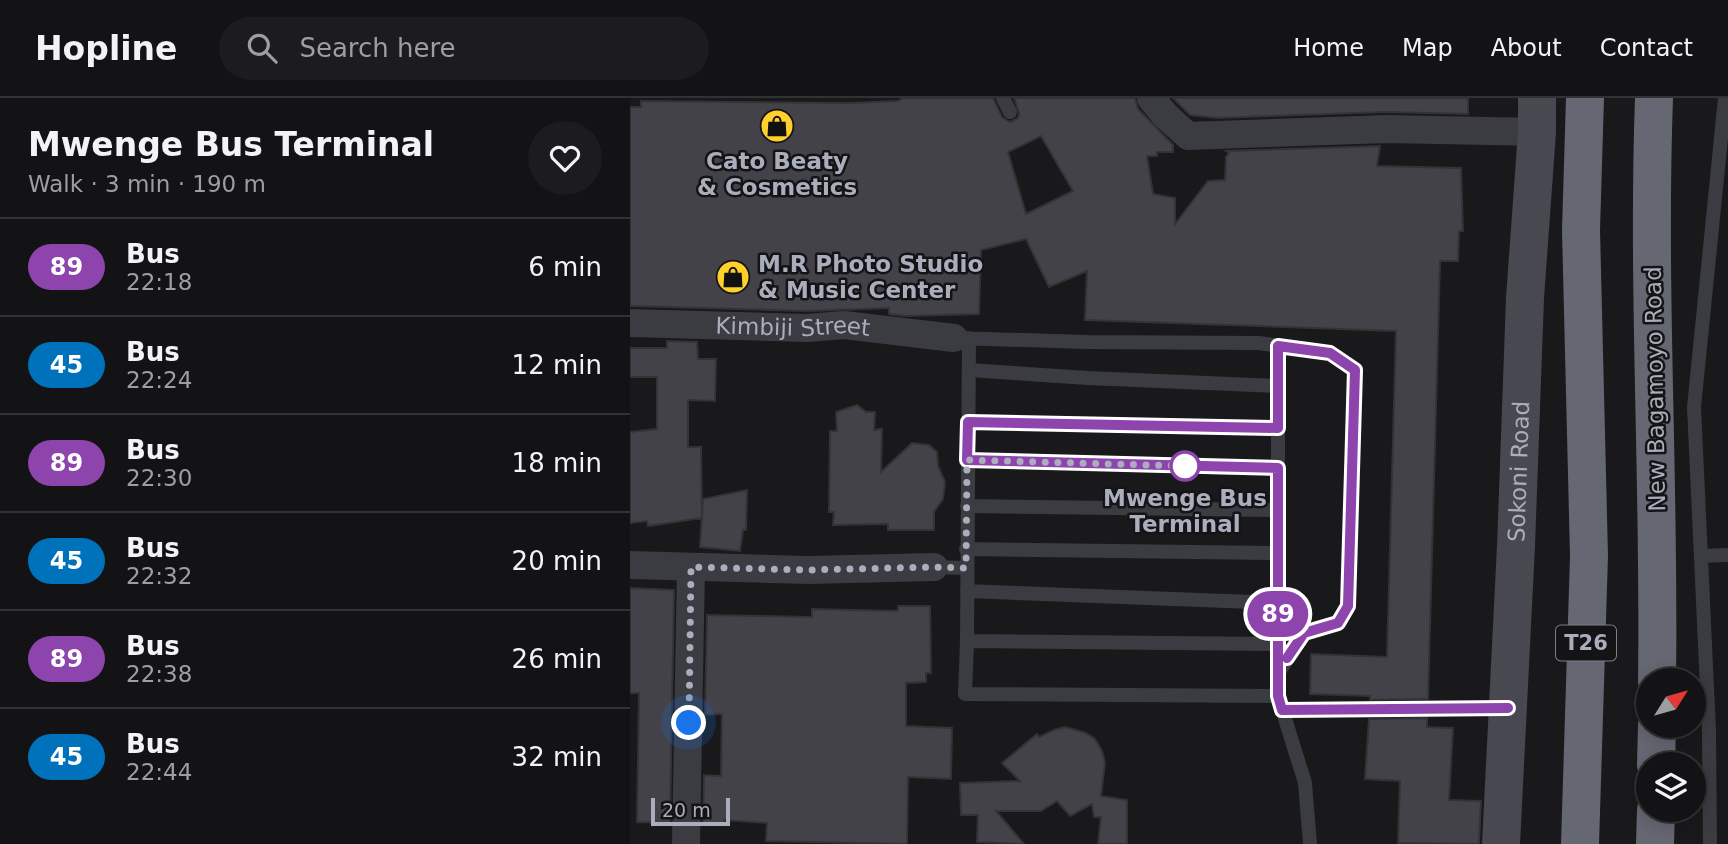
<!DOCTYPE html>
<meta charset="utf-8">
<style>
:root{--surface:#131214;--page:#1c1b1d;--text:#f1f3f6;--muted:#9d9ea0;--line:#323234}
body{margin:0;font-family:"DejaVu Sans",sans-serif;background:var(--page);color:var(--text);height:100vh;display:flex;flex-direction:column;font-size:26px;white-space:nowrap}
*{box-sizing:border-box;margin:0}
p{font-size:23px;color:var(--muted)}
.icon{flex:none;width:38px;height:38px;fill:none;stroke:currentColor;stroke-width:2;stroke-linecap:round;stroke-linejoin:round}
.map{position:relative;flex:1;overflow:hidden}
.drawer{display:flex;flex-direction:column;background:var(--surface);width:630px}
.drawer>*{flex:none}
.badge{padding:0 14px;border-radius:23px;font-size:24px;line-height:46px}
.needle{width:46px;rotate:53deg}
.fabs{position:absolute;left:1006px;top:570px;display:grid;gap:14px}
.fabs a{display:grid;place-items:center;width:70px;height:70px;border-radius:50%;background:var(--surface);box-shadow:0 4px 18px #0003,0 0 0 2px var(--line);font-size:35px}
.scale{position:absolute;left:21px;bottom:18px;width:79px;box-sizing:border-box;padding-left:7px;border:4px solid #aaadbc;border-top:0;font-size:19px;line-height:24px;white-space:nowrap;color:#aaadbc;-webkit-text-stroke:5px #141316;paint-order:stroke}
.you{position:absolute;width:35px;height:35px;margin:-18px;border:5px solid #fff;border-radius:50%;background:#1a73e8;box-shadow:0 0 0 10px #1a73e833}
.map>.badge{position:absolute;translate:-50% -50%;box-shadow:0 0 0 4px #fff}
.round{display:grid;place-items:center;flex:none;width:74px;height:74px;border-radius:37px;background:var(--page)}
.overview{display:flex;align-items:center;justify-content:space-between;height:119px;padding:0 28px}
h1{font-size:33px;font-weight:700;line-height:52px}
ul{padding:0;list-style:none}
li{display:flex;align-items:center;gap:21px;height:98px;padding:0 28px;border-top:2px solid var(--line)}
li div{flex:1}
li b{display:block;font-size:26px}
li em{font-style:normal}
li .badge{min-width:77px;font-weight:700;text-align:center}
header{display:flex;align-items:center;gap:42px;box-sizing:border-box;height:98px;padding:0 35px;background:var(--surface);border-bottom:2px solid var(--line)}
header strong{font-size:33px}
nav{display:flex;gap:38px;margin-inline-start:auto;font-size:24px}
.search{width:490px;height:63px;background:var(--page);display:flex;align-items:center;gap:18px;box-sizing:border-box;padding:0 24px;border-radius:38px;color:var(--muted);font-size:26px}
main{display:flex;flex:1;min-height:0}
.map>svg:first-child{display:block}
.building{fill:#434248;stroke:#333237;stroke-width:2;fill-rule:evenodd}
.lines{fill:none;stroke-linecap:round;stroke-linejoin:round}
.lane{stroke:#3b3b42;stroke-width:14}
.street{stroke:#3b3b42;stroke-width:28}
.secondary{stroke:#474850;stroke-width:38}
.highway{stroke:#656772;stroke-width:38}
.line-casing{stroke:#fff;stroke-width:16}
.line{stroke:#8e44ad;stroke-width:10}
.walk{stroke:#aaadbc;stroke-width:7;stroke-dasharray:0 12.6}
.stop-dot{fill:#fff;stroke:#8e44ad;stroke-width:3.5}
.labels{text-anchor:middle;stroke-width:5;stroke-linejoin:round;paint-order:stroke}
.shield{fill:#141316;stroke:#7d7f8a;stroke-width:2}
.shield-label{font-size:21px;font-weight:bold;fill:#aaadbc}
.poi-label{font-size:23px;font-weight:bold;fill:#aaadbc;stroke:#141316}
.street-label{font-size:23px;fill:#aaadbc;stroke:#141316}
.stop-label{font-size:23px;font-weight:bold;fill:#aaadbc;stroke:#141316}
</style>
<header>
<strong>Hopline</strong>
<div class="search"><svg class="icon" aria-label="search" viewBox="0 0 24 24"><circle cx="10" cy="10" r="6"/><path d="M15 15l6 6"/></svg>Search here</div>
<nav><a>Home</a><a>Map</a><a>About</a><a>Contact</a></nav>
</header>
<main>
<section class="drawer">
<div class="overview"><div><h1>Mwenge Bus Terminal</h1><p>Walk · 3 min · 190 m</p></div><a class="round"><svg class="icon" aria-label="heart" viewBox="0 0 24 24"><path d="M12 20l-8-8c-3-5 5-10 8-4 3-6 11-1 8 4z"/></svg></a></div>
<ul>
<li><span class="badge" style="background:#8e44ad;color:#fff">89</span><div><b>Bus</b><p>22:18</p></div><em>6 min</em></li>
<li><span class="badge" style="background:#0072bc;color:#fff">45</span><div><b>Bus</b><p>22:24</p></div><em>12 min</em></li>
<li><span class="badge" style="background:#8e44ad;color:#fff">89</span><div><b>Bus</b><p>22:30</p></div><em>18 min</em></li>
<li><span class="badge" style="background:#0072bc;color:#fff">45</span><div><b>Bus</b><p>22:32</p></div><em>20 min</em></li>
<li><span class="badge" style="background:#8e44ad;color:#fff">89</span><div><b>Bus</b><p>22:38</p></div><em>26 min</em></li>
<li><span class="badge" style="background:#0072bc;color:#fff">45</span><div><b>Bus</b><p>22:44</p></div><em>32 min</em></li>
</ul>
</section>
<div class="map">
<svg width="1098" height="746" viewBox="0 0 1098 746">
<rect width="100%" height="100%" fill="#19181b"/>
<path class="building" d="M273 0H363L372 19 380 24 388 20 389 15 384 0H505L508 11 543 47V54H527V58H517L523 96 545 100V126L578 83 595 82 596 59 599 55 596 53 750 48 747 68 831 70 833 133H829L828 163H810L798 601 740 602V598L680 596 681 556 757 559 766 233 455 222 457 173 419 189 396 141 351 152 349 216 276 218 259 216V210L177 213 0 208V9H11V3L219 5 268 3ZM411 38 443 93 396 116 378 54Z
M543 0H838V16L756 14 587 20 560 17Z
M37 243 67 244 68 261H86L85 303 58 302V349H71L72 420 18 428 17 423 0 425V334L27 331V279H0V250H37Z
M227 307 236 314H245L244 332 252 331 251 374 282 345 299 347 307 354 308 368 315 384 313 401 304 414V432H258V426L203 427 204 414H199L200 333H207L206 314Z
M117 392 116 432H113L110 453 70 449 73 401Z
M0 490 44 492 40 725 7 724 9 595H0Z
M268 508H300L301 575H296V584L276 585V628L322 630 321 681 278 679 277 746 136 743 137 725 94 722V726H73L74 677 91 678 92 616 75 617 77 517 182 519V511L268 513Z
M797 620V629L823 630 819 702 851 703 849 746 768 745 770 683 735 681 739 621Z
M435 629 456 635 465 641 472 653 475 665 471 698 497 702V746H468L471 719H464L462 706 440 718 427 703 411 713H366L394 746 347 744 348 717H331L330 685 390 683 372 665 407 636 409 639 424 632Z"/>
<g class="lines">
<path class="lane" d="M373 0 380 14
M324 240 457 244 629 245 700 255 725 272 718 508 708 525 674 535 649 574
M339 240 337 543 335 596 648 598
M648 248V598L675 685 680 746
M339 272 458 280 648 288
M338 324 648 329
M337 362 648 371
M337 408 648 412
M336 451 648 455
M1071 458 1098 457
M304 469 336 470
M337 493 648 505
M337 543 648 546
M652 612 878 610
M1080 746 1079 633 1064 309 1095 0"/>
<g class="street">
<path d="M521 0 535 17 558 38 757 31 907 34"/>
<path id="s1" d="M0 225 177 230 214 227 324 240"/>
<path d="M0 467 178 472 304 469"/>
<path d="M56 746 61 469"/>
</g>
<path class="secondary" id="s2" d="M871 746 886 448 895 200 907 34V0"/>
<path class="highway" d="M1024 0C1017 194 1030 388 1027 583
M1026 667 1027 628
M950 746 959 458 951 132 955 0
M1025 746 1026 712"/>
</g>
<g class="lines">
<defs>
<path id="line" d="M657 560 674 535 708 525 718 508 725 272 700 255 648 248V330L338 324 337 362 648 370V598L652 612 878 610"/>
</defs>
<use href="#line" class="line-casing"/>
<use href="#line" class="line"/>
<path class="walk" d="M59 625 61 469 178 472 304 469 336 470 337 362 555 368"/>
</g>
<defs>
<symbol id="shop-disc" viewBox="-11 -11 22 22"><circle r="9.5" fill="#ffd02c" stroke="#141316"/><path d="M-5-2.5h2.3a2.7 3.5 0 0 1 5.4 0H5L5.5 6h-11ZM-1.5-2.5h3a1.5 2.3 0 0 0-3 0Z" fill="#111"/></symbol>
</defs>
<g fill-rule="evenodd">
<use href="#shop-disc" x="128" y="9" width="38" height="38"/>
<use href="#shop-disc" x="84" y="160" width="38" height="38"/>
</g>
<circle class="stop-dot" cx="555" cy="368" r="14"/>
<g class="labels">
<rect class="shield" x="926" y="527.5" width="60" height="35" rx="5"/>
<g class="shield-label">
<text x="956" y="552">T26</text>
</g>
<g class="poi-label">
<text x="147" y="71">Cato Beaty<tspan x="147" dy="26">&amp; Cosmetics</tspan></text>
<text x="128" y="174" text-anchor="start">M.R Photo Studio<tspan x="128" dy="26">&amp; Music Center</tspan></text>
</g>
<g class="street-label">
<text dy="8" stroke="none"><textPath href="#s1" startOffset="163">Kimbiji Street</textPath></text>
<text transform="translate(1025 291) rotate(-91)" y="8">New Bagamoyo Road</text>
<text dy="8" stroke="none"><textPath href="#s2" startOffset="373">Sokoni Road</textPath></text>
</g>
<g class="stop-label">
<text x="555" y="408">Mwenge Bus<tspan x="555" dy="26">Terminal</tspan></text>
</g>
</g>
</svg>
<div class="fabs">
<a><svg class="needle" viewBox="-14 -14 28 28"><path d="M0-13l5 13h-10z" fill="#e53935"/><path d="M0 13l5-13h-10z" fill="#9d9ea0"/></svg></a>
<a><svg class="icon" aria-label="layers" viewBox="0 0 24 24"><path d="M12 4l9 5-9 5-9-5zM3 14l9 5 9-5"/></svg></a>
</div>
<div class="scale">20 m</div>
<div class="you" style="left:59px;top:625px"></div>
<b class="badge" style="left:648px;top:516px;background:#8e44ad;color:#fff">89</b>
</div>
</main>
